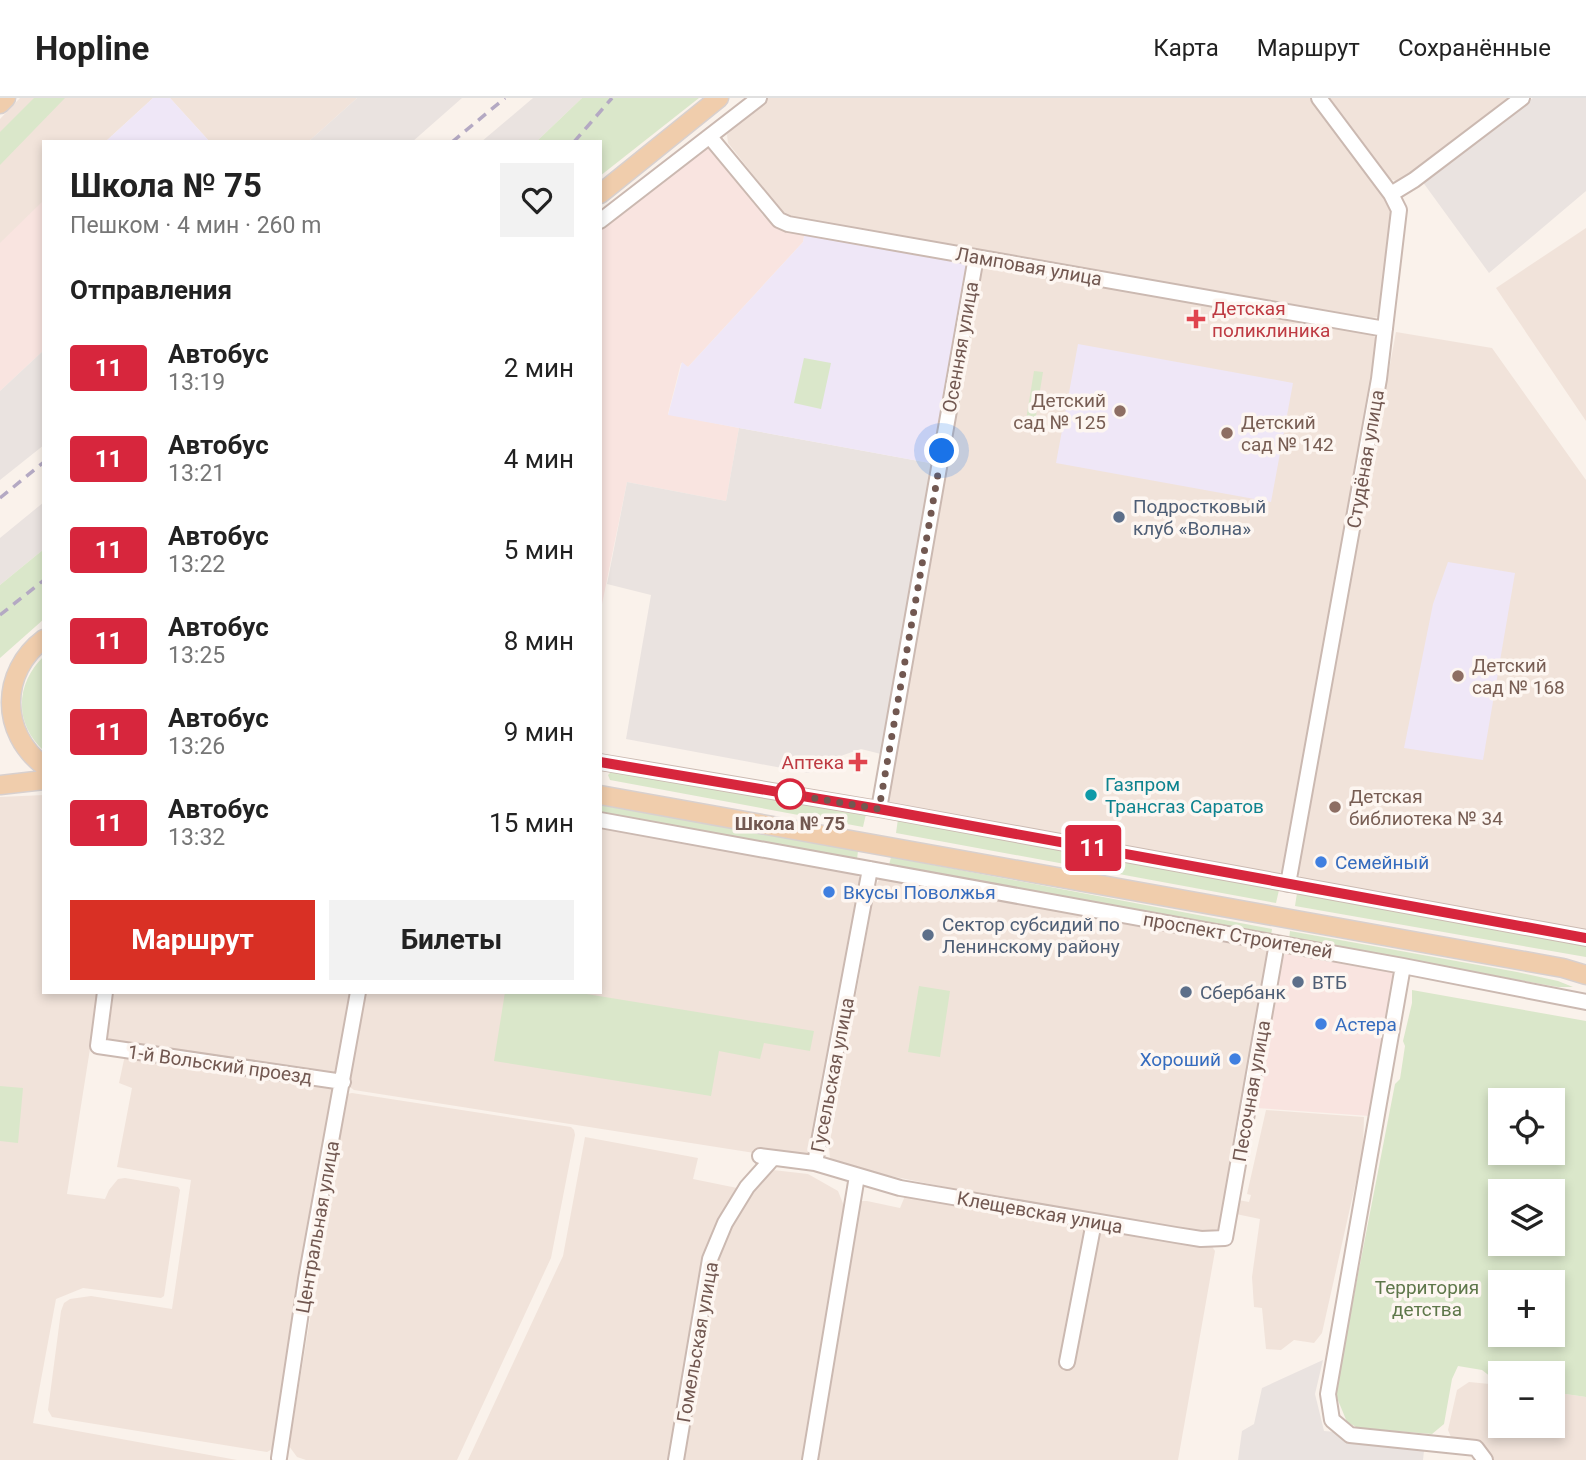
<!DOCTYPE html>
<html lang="ru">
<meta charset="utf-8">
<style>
:root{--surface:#fff;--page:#f2f2f2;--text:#222;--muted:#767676;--line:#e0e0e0;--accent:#d93025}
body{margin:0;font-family:Roboto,sans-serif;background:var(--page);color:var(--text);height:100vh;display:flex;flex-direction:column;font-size:26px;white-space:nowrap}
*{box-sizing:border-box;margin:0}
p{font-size:23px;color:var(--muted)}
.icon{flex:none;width:38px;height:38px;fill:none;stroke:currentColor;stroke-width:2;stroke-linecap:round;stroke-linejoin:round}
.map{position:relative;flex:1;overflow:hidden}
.details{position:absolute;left:42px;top:42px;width:560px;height:854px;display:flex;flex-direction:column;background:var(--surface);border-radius:0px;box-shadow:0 4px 10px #0003}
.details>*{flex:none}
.badge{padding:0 14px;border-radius:5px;font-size:24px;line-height:46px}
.fabs{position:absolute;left:1488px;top:990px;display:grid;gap:14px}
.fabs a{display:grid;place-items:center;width:77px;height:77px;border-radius:0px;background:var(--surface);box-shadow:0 4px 10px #0003;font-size:35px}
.you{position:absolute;width:35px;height:35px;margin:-18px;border:5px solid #fff;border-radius:50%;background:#1a73e8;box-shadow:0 0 0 10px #1a73e833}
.map>.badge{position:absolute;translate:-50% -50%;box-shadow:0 0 0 4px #fff}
h2{padding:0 28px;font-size:26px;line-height:63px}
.round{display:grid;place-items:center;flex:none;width:74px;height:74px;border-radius:0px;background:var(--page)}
.overview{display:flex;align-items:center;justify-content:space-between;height:119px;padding:0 28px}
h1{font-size:33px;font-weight:700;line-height:52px}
.cta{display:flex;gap:14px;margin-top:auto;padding:14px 28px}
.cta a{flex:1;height:80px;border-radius:0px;background:var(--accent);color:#fff;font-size:28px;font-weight:700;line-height:80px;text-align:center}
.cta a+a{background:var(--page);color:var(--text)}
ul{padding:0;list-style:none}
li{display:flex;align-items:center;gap:21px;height:91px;padding:0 28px}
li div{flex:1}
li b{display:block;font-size:26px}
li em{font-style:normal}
li .badge{min-width:77px;font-weight:700;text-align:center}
header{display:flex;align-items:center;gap:42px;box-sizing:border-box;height:98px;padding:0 35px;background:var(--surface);border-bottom:2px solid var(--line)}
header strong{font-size:33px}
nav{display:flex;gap:38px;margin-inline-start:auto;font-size:24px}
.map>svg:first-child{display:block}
.residential{fill:#f1e3da}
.commercial{fill:#f9e4e0}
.industrial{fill:#eae3e0}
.education{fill:#efe7f7}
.green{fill:#dae7ca;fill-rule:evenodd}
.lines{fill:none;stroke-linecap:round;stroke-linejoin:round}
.minor-casing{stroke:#cbb9b1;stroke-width:18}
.major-casing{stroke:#d8d0ce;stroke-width:21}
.minor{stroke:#fff;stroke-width:14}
.major{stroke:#f0cdac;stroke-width:18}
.rail{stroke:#b4a9c3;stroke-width:3.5;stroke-dasharray:10 7;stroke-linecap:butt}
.line-casing{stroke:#fff;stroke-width:16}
.line{stroke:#d7263d;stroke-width:10}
.walk{stroke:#725851;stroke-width:7;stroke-dasharray:0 12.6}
.health-dot{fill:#e0444e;stroke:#fdf6f1;stroke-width:2.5}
.education-dot{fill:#8d6e63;stroke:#fdf6f1;stroke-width:2.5}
.service-dot{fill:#5c6f8a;stroke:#fdf6f1;stroke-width:2.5}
.stop-dot{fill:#fff;stroke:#d7263d;stroke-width:3.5}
.culture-dot{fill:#0f9aa8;stroke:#fdf6f1;stroke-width:2.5}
.shop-dot{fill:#3f7fe0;stroke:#fdf6f1;stroke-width:2.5}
.labels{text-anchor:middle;stroke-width:7;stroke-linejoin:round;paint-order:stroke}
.street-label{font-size:19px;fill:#725851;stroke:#fdf6f1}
.health-label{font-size:19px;fill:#be3a42;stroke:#fdf6f1;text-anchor:start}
.education-label{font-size:19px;fill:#785e54;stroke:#fdf6f1;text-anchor:start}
.service-label{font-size:19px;fill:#4e5e75;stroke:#fdf6f1;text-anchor:start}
.culture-label{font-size:19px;fill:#0d838f;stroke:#fdf6f1;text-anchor:start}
.stop-label{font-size:19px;font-weight:bold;fill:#725851;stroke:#fdf6f1}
.shop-label{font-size:19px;fill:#366cbe;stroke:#fdf6f1;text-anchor:start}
.park-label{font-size:19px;fill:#5e774a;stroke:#fdf6f1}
</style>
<header>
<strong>Hopline</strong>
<nav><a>Карта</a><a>Маршрут</a><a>Сохранённые</a></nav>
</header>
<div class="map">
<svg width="1586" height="1362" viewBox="0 0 1586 1362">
<rect width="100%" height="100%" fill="#faf2eb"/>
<path class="residential" d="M20 0H153L105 44H44V145L0 187V21Z
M170 0H357L308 44H210Z
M766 0H1312L1385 95 1392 107 1393 121 1381 213 1379 219 1372 220 794 121 783 115 728 45 727 37 729 31Z
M1326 0H1512L1404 82 1399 84 1387 80Z
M1586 130V323L1496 190Z
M992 168 1372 236 1379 245 1285 769 1280 775 1273 777 892 707 887 704 980 172Z
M1396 234 1492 250 1586 382V836L1308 785 1301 781 1297 772Z
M44 697V894H99L67 1096 105 1101 109 1092 118 1081 125 1080 178 1089 180 1092 164 1198 161 1200 83 1190 56 1201 33 1325 237 1362H0V699Z
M600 730 855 775 858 778 860 781 841 903 810 1060 806 1063 354 992 347 987 363 894H600Z
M879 782H890L1265 852 1269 855 1220 1130 1213 1136 1141 1129 837 1067 830 1060 829 1049 875 789Z
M114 894H353L337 979 110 946 107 942Z
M125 957 337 989 276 1349 267 1354 52 1319 48 1312 61 1213 64 1205 70 1201 91 1198 172 1211 191 1082 117 1069 132 990 119 985Z
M352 995 571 1029 574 1032 575 1037 551 1160 457 1362H306L297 1359 289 1348 346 1002 347 996Z
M1266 1012 1364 1019 1363 1052 1322 1235 1314 1245 1294 1242 1281 1252 1266 1251 1262 1210 1254 1209 1252 1179 1260 1121 1236 1116 1238 1102 1249 1104 1251 1097 1247 1096Z
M585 1039 698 1060 693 1081 742 1091 709 1145 672 1362H468L563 1158Z
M773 1072 808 1076 838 1093 844 1108 802 1362H682L713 1169 727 1132 749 1097Z
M905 1098 1211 1147 1215 1153 1178 1362H813L855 1110 862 1103H867L900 1110Z
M1469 1284 1500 1287V1328H1552V1294L1586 1299V1362H1491L1451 1339 1448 1332 1457 1292Z"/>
<path class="commercial" d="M707 47 716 54 765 120 773 126 805 133 803 144 688 269 681 265 668 316 739 330 726 403 627 384 600 516V129Z
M44 102V252L0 293V145Z
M1292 855 1392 874 1394 881 1370 1018 1256 1010 1282 861 1285 856Z"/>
<path class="industrial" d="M357 0H462L412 44H308Z
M533 0H582L536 44H481Z
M1533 0H1586V93L1489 175 1422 83Z
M44 252V347L0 382V293Z
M739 330 935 366 881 656 861 651 820 665 809 675 626 641 651 497 607 486 627 384 726 403Z
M44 404V451L0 487V440Z
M1323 1262 1315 1296 1324 1333 1336 1334 1350 1344 1424 1353 1423 1362H1238L1242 1333 1254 1326 1262 1290Z"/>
<path class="education" d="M153 0H170L210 44H105Z
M805 133 965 164 967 168 935 366 668 317 682 264 688 269 803 144Z
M1078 246 1293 285 1271 404 1056 365Z
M1448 464 1515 475 1483 662 1404 650 1433 506Z"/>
<path class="green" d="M34 0H65L0 67V34Z
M582 0H699L600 78V44H536Z
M804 260 831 265 821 311 794 305Z
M1034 273 1043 274 1034 330 1025 328Z
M44 451V521L0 560V487Z
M44 558V653C14 626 15 586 44 558Z
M612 673 866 716 863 729 610 682 608 677Z
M600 707 858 753 857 761 600 716Z
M898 721 1279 792 1276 805 896 735Z
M891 759 1272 831 1271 838 889 767Z
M1297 795 1586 844V859L1295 808Z
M1290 833 1517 874 1558 883 1573 889H1558L1289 841Z
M919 888 950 893 940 959 908 954Z
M1412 892 1586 923V1299L1552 1294V1276H1500V1286L1482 1272 1458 1268 1452 1281 1444 1326 1432 1336 1358 1330 1347 1324 1335 1295 1395 986 1400 981 1405 948 1403 943 1412 905ZM1500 1003H1552V1055H1500ZM1500 1094H1552V1146H1500ZM1500 1185H1552V1237H1500Z
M505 894H574L814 933 810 953 764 945 760 961 719 953 711 998 494 963Z
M0 988 23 990 18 1045 0 1043Z"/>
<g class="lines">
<defs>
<path id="minor" d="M1319 0 1391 96
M710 39 779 122 788 126 1385 231
M600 123 759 0
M600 664 879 711 1586 840
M879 711 976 159
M600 722 1403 868 1586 904
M1288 786 1379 281 1399 112 1391 96 1414 82 1522 0
M1403 868 1328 1296 1332 1322 1350 1337 1476 1350 1485 1362
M105 894 98 948 343 984
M760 1058 815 1065 900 1090 1176 1137 1201 1141 1225 1140 1277 845
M815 1065 870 771
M1067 1264 1094 1124
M279 1360 306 1181 358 894
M676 1362 710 1161 725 1125 747 1089 773 1060
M810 1362 857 1078"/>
<path id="major" d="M0 6 6 0
M600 96 719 0
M44 541C0 574 0 635 44 668
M0 687 44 682
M600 697 1563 870 1586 877"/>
</defs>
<use href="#minor" class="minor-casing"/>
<use href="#major" class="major-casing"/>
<use href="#minor" class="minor"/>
<use href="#major" class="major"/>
<path class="rail" d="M452 44 505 0
M574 44 612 0
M0 400 44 364
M0 517 44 482"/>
</g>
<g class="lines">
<defs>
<path id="line" d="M600 664 879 711 1586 840"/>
</defs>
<use href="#line" class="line-casing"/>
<use href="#line" class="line"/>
<path class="walk" d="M790 696 879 711 942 353"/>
</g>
<g class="health-dot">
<path d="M1192.5 210.5h7v7h7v7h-7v7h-7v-7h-7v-7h7z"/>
<path d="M854.5 653.5h7v7h7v7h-7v7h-7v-7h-7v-7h7z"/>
</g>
<g class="education-dot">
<circle cx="1120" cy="313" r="7"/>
<circle cx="1227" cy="335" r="7"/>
<circle cx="1458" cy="578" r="7"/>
<circle cx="1335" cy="709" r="7"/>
</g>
<g class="service-dot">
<circle cx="1119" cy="419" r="7"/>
<circle cx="928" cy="837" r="7"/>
<circle cx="1298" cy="884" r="7"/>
<circle cx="1186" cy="894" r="7"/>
</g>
<circle class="stop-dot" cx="790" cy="696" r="14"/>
<circle class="culture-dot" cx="1091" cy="697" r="7"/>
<g class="shop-dot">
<circle cx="1321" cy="764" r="7"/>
<circle cx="829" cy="794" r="7"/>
<circle cx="1321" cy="926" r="7"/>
<circle cx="1235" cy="961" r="7"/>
</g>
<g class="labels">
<g class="street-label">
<text transform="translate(1029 168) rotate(10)" y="7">Ламповая улица</text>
<text transform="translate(960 249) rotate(-80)" y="7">Осенняя улица</text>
<text transform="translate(1365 361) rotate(-80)" y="7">Студёная улица</text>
<text transform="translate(1238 837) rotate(10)" y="7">проспект Строителей</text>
<text transform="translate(220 966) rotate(8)" y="7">1-й Вольский проезд</text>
<text transform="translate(832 977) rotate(-79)" y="7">Гусельская улица</text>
<text transform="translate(1251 993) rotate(-80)" y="7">Песочная улица</text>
<text transform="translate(1040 1114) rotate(10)" y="7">Клещевская улица</text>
<text transform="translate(317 1129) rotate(-80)" y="7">Центральная улица</text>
<text transform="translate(697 1244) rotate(-80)" y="7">Гомельская улица</text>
</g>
<g class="health-label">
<text x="1212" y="217">Детская<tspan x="1212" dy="22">поликлиника</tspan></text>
<text x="844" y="671" text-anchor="end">Аптека</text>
</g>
<g class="education-label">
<text x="1106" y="309" text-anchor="end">Детский<tspan x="1106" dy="22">сад № 125</tspan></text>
<text x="1241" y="331">Детский<tspan x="1241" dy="22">сад № 142</tspan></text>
<text x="1472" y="574">Детский<tspan x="1472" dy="22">сад № 168</tspan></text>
<text x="1349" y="705">Детская<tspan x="1349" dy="22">библиотека № 34</tspan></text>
</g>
<g class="service-label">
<text x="1133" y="415">Подростковый<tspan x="1133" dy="22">клуб «Волна»</tspan></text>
<text x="942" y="833">Сектор субсидий по<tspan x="942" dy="22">Ленинскому району</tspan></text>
<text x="1312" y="891">ВТБ</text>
<text x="1200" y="901">Сбербанк</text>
</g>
<g class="culture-label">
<text x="1105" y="693">Газпром<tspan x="1105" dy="22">Трансгаз Саратов</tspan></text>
</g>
<g class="stop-label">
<text x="790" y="732">Школа № 75</text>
</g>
<g class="shop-label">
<text x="1335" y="771">Семейный</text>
<text x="843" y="801">Вкусы Поволжья</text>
<text x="1335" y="933">Астера</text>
<text x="1221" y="968" text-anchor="end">Хороший</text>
</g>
<g class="park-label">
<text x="1427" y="1196">Территория<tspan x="1427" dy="22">детства</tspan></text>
</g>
</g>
</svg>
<div class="fabs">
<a><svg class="icon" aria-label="locate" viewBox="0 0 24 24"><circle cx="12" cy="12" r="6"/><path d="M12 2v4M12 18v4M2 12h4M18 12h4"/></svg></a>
<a><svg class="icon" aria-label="layers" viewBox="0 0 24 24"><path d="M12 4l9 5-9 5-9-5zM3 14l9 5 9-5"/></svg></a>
<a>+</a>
<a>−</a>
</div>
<div class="you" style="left:942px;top:353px"></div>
<b class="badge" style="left:1093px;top:750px;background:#d7263d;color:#fff">11</b>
<section class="details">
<div class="overview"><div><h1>Школа № 75</h1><p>Пешком · 4 мин · 260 m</p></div><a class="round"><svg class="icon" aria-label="heart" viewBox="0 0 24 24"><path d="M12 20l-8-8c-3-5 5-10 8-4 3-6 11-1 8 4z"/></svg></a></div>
<h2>Отправления</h2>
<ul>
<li><span class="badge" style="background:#d7263d;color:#fff">11</span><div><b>Автобус</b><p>13:19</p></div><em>2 мин</em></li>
<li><span class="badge" style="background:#d7263d;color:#fff">11</span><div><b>Автобус</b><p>13:21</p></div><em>4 мин</em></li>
<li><span class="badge" style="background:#d7263d;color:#fff">11</span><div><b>Автобус</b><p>13:22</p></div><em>5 мин</em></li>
<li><span class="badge" style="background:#d7263d;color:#fff">11</span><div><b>Автобус</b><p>13:25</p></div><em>8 мин</em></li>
<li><span class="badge" style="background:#d7263d;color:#fff">11</span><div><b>Автобус</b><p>13:26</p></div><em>9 мин</em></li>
<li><span class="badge" style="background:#d7263d;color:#fff">11</span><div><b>Автобус</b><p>13:32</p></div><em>15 мин</em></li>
</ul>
<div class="cta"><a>Маршрут</a><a>Билеты</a></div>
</section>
</div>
